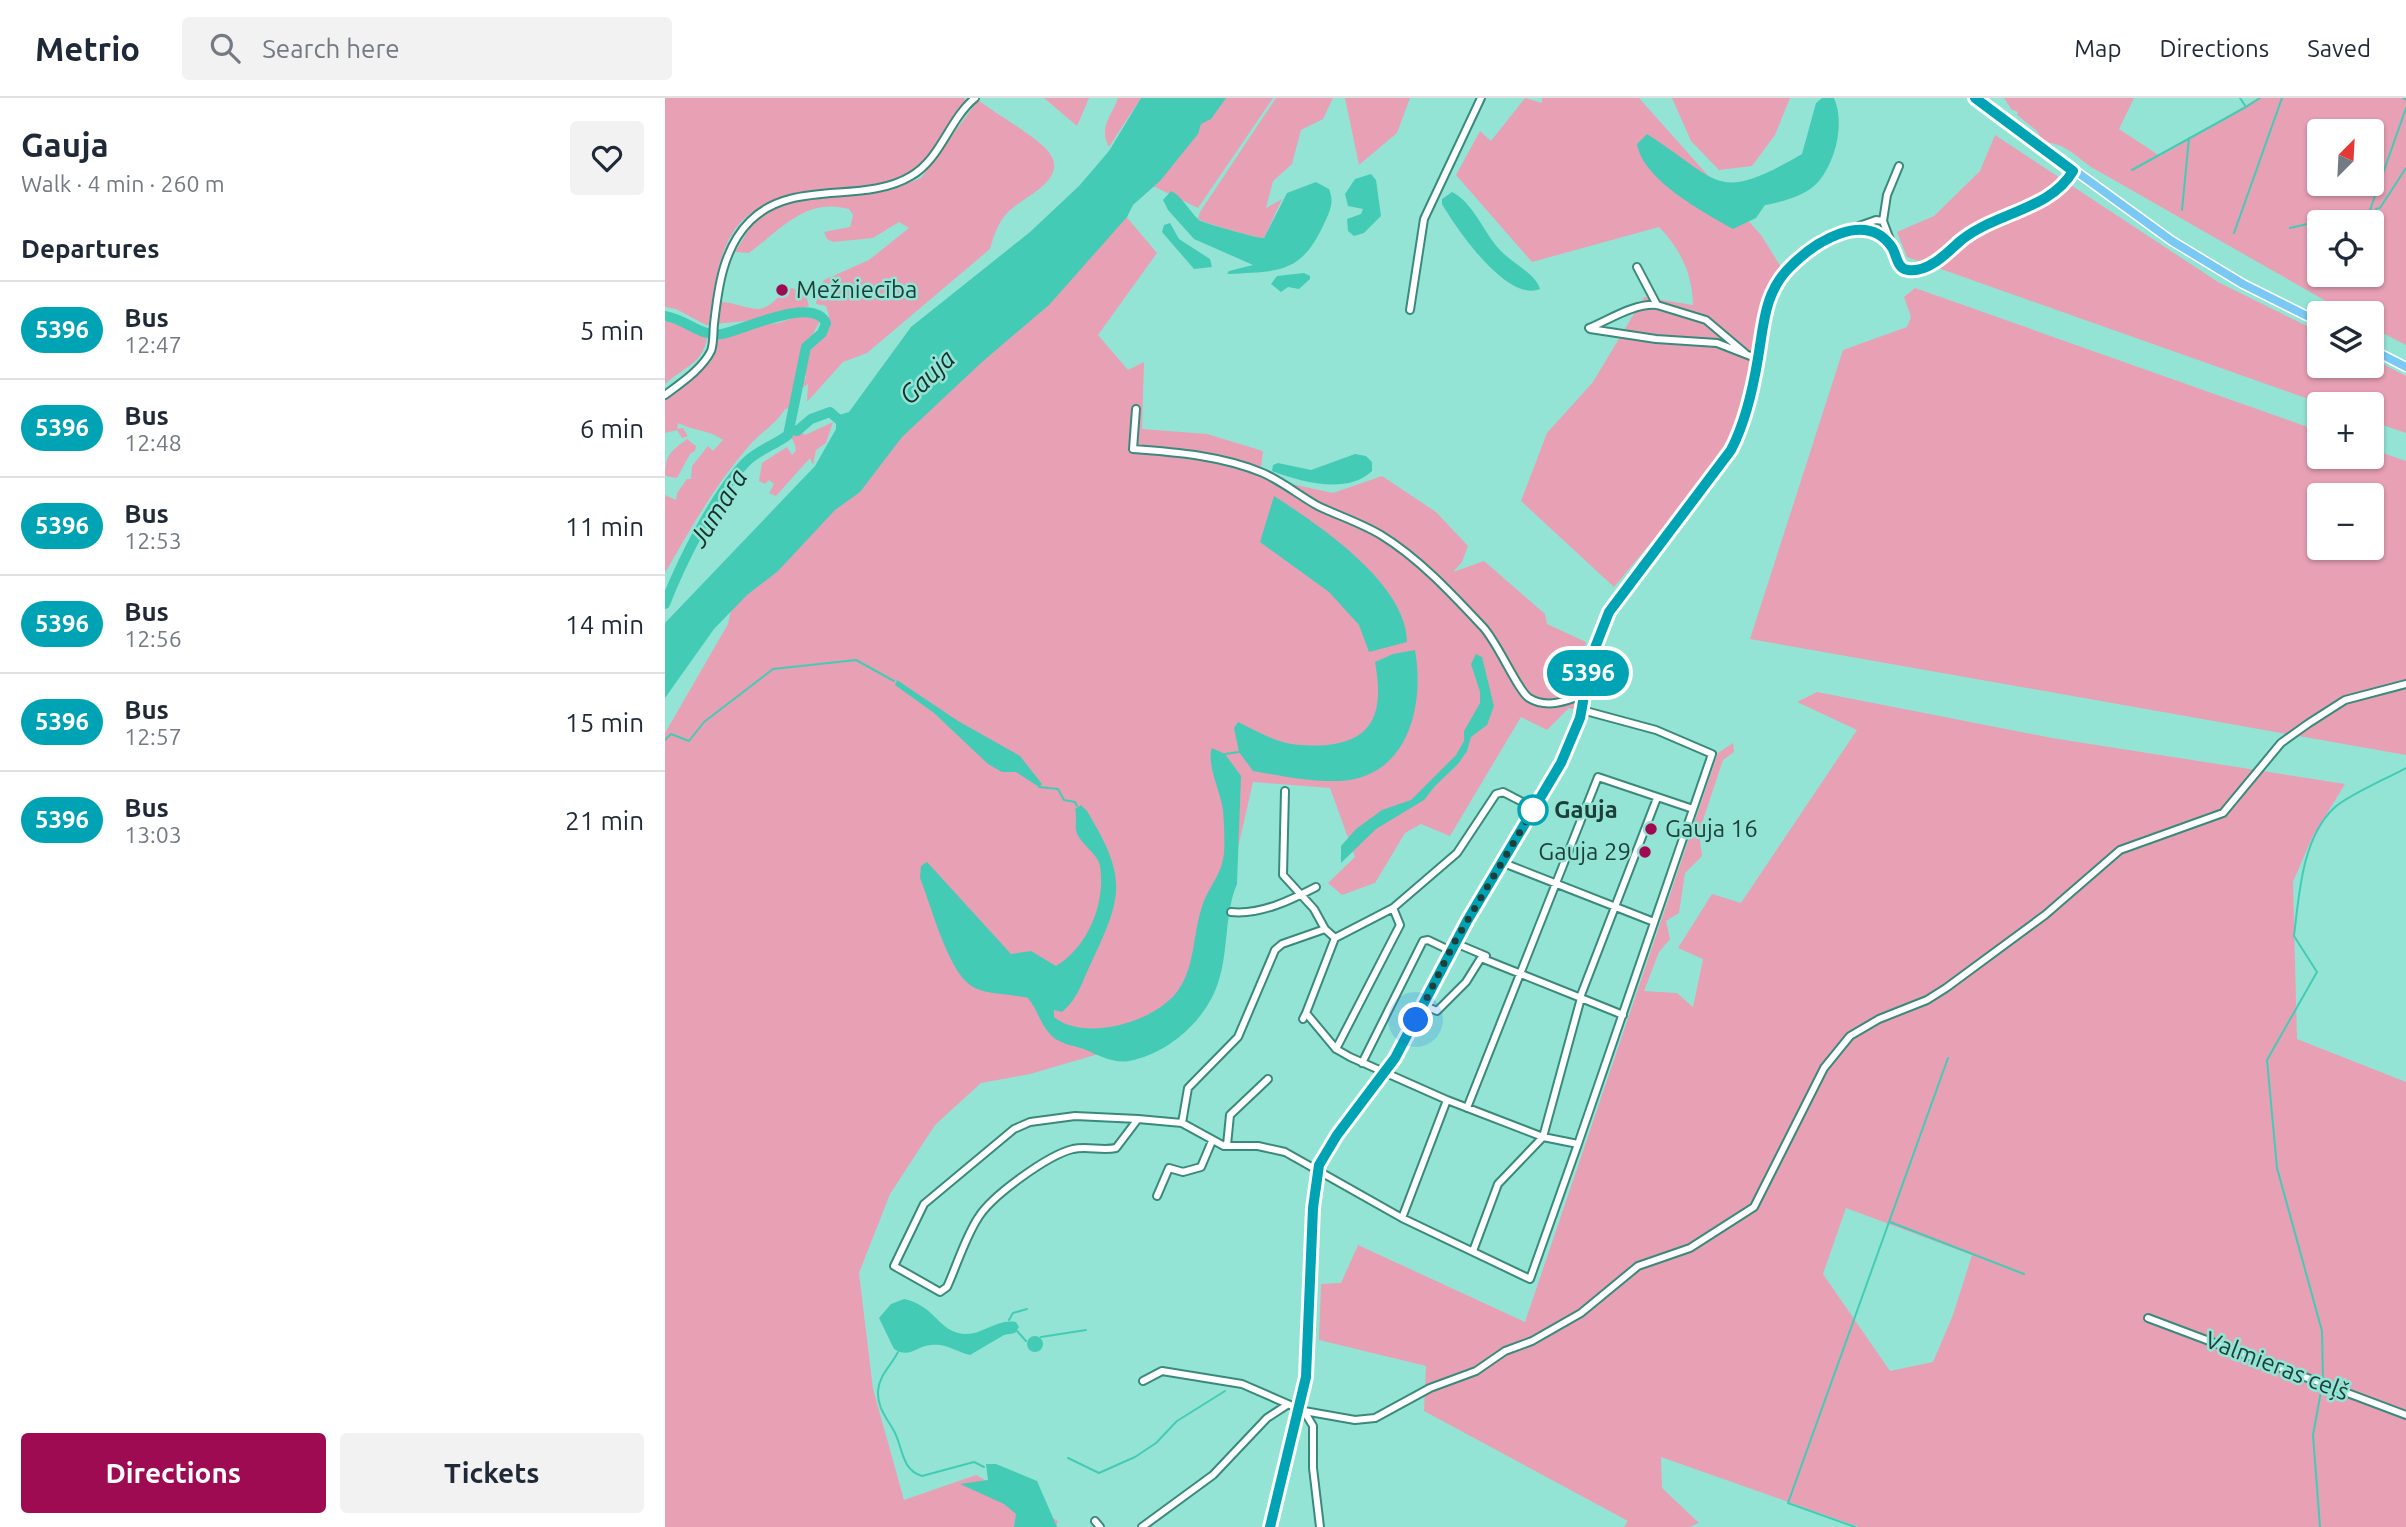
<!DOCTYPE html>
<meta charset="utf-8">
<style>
:root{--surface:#fff;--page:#f2f2f3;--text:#1f2937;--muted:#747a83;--line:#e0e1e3;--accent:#9f0b53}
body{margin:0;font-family:Ubuntu,sans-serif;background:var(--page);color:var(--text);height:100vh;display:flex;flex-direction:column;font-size:26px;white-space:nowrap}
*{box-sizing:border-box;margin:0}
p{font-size:23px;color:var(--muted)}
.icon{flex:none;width:38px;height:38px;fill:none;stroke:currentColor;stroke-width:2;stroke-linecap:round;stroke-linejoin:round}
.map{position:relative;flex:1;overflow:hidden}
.panel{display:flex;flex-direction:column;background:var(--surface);width:665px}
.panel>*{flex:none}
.badge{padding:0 14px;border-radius:23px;font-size:24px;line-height:46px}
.needle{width:46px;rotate:24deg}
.tools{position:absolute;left:1642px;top:21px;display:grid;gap:14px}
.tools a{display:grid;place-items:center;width:77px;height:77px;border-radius:7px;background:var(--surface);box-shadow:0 2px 5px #0004;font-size:35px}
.you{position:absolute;width:35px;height:35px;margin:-18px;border:5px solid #fff;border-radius:50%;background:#1a73e8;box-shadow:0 0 0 10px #1a73e833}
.map>.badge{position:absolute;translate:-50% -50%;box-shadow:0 0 0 4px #fff}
h2{padding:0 21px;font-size:26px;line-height:63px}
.round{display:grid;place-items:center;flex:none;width:74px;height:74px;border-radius:7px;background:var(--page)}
.head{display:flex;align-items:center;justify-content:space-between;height:119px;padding:0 21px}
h1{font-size:33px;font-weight:700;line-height:52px}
.action{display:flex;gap:14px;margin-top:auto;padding:14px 21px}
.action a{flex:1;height:80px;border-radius:7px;background:var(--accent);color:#fff;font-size:28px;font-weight:700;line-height:80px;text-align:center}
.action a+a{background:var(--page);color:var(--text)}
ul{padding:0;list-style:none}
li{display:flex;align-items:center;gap:21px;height:98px;padding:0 21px;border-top:2px solid var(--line)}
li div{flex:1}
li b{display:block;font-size:26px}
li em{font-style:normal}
li .badge{min-width:77px;font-weight:700;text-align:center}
header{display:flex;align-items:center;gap:42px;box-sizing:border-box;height:98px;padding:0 35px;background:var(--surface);border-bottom:2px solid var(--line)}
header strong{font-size:33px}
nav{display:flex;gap:38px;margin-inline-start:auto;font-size:24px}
.search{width:490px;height:63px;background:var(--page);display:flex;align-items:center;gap:18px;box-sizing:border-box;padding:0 24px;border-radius:7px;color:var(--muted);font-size:26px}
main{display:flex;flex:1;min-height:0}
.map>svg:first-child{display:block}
.green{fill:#e8a0b5;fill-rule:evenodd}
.water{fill:#44cbb6}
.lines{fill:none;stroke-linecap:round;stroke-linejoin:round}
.stream{stroke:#44cbb6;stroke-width:2}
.river{stroke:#44cbb6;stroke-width:10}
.minor-casing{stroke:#398a7c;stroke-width:10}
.major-casing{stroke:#fff;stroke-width:11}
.minor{stroke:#fff;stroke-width:6}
.major{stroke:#7ac9f5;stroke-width:8}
.line-casing{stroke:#fff;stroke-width:16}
.line{stroke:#00a3b4;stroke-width:10}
.walk{stroke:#1d3f39;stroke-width:7;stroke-dasharray:0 12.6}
.poi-dot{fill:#9f0b53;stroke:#94e4d5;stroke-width:2.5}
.stop-dot{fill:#fff;stroke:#00a3b4;stroke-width:3.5}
.labels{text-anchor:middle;stroke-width:5;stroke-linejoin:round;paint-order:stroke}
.poi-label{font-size:24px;fill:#1d3f39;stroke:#94e4d5;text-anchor:start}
.stop-label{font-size:24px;font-weight:bold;fill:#1d3f39;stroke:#94e4d5;text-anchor:start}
.street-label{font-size:24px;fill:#1d3f39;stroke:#94e4d5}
.water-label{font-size:26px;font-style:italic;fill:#14312b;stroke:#94e4d5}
</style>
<header>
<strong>Metrio</strong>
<div class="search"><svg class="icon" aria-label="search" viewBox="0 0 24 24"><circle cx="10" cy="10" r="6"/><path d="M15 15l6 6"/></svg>Search here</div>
<nav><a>Map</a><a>Directions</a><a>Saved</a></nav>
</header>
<main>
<section class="panel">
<div class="head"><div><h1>Gauja</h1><p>Walk · 4 min · 260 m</p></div><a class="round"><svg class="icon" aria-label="heart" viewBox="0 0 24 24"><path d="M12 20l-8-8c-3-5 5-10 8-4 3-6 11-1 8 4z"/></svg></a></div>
<h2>Departures</h2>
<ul>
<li><span class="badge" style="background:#00a3b4;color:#fff">5396</span><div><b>Bus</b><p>12:47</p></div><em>5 min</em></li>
<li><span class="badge" style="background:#00a3b4;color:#fff">5396</span><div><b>Bus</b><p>12:48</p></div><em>6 min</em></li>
<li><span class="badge" style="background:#00a3b4;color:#fff">5396</span><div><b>Bus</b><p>12:53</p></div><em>11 min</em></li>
<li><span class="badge" style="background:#00a3b4;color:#fff">5396</span><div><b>Bus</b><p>12:56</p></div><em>14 min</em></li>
<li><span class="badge" style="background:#00a3b4;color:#fff">5396</span><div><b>Bus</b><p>12:57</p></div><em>15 min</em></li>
<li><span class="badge" style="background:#00a3b4;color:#fff">5396</span><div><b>Bus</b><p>13:03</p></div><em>21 min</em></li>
</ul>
<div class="action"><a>Directions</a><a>Tickets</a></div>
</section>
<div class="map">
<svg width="1741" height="1429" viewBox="0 0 1741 1429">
<rect width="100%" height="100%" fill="#94e4d5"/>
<path class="green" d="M0 0H299L301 2C285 23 267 60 246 75 228 87 204 87 184 89 77 99 56 120 44 227H41L11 211 0 209Z
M379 0H424L412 28Z
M453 0H476L444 49C433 29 447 18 453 0Z
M557 0H608L533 110 484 86Z
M611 0H668L658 21 636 32 627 66 608 83 601 110 617 101 599 140C594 141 539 125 533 121L535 114Z
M680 0H745L732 35 694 67Z
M860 0 877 5V0H974L1096 137 1116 169 1099 194 1089 249 1068 334 1024 399 949 489 856 403 882 335 928 284 979 199 1028 207C1027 175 1016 152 994 129L867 164 791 77 815 33 826 43Z
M1007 0H1125L1110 37 1087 68 1054 72 1026 43Z
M1339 0H1469L1454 31 1495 58 1593 0H1741V247L1706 229V215H1682L1426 69C1412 59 1397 43 1379 45L1372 33 1352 17 1353 14 1346 11ZM1654 33H1706V86H1654ZM1654 124H1706V177H1654Z
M313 2C331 16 369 37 383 53 406 81 358 99 344 113 333 124 329 137 325 151L202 255 178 264 142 304 143 286 134 292 141 279 138 267 164 218 161 208 151 206 153 192 159 182 204 162 244 130 234 124 208 140 168 144 162 141 159 134 185 129 188 117 184 111C141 99 116 131 84 155L70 154 86 128 105 112 146 99 226 92 256 80Z
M1330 37 1553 184 1654 234V268H1706V260L1741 278V335L1706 323V306H1658L1242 159 1232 134 1269 118 1315 73Z
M459 116 492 155 433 237 463 272 479 264 477 331 542 336 598 353 596 371 627 386 668 395 717 378 771 414 803 448 797 464 788 474 819 463 880 516 882 526 921 544 910 612 904 610 882 632 856 619 785 738 756 726 740 735 710 785 677 797 663 785 690 759 665 690 588 684 548 861 495 938 365 976 316 985 270 1027 225 1096 194 1175 208 1291 239 1402 311 1377 393 1423 391 1429H0V635L63 526 67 507Z
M127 190 140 195 144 208 111 220 50 226 53 204C68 203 88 214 98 210 110 206 115 194 127 190Z
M1250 190 1654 333V359H1706V351L1741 363V657L1085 541 1178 252 1242 229 1246 219 1239 199ZM1654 397H1706V450H1654Z
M152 212 157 213 158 217 134 262 135 278 129 287 125 310 120 311C110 327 95 335 83 349 50 387 24 433 0 475V397L11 402 12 395 22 381H26L27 368 43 348 48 353 58 342C43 331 28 333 13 325L12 331 18 330 23 338 17 340 12 332 0 335V300L41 263 46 264 49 232 113 225Z
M0 215 43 232C40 266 24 265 0 286Z
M168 324 161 345 151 352 148 367 145 360 111 398 104 395 109 386 104 382 100 386 94 383 97 365 122 349 127 357C136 350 126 344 126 335L134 332 140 337Z
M22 341 31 348 30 353 25 356 12 380 0 378C0 357 6 353 22 341Z
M1152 594 1387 640 1680 686 1647 740 1628 784 1632 941 1741 984V1429H1194L996 1359 997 1390 1034 1425 1024 1429H959L963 1423 759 1313 761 1268 654 1242 656 1186 676 1185 693 1147 860 1224 1053 655 1068 645 1069 654 1058 662 1034 734 1037 758 1020 775 1014 815 1001 823 1005 841 994 854 979 893 1012 895 1028 909 1038 861 1013 850 1047 796 1076 805 1192 632 1132 604ZM1181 1110 1307 1157 1288 1217 1268 1264 1225 1273 1158 1176Z"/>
<path class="water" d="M476 0H561L546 21 536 26 533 36 495 83 468 107 462 119 384 207 317 264 237 339 195 394 170 412 113 473 82 497 49 531 0 600V525L150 368 171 331V318L184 314 246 229 365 134 414 88 444 53Z
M1157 0H1169C1180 25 1171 62 1154 83 1143 97 1117 104 1100 107L1091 120 1068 131C1038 114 978 82 972 46L982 36C1057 84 1050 106 1137 56L1151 5Z
M706 76 711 82 716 118 699 135 689 138 683 133 682 121 696 116 698 111 683 108 680 96 690 81Z
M651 84 664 91C670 105 664 115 658 128 635 177 612 173 562 176L564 173 588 167 529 141 503 112 498 102 506 93C518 99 524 113 534 122 538 125 595 141 599 140L622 95Z
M787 94C809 105 819 136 836 153 847 165 871 176 875 191 842 205 791 130 777 106V101Z
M505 125 514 141 545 161 547 169 529 171 497 134 499 127Z
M639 175 645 178V181L634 191 623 189 616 194 606 186 612 178Z
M690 356 701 358 707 364V373C682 397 636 384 607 373L608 367 613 365 646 372Z
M609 398C654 427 742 486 742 544L704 554 694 527 664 494 595 444Z
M750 552C760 608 743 680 674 683 645 684 617 678 588 673L574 654 569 630 573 624C588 631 603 640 618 644 631 648 648 648 662 647 713 642 718 608 710 564L728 556Z
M811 556 817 559 829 608 822 627 806 639 802 653 793 666 770 688 759 702 711 731 676 765V748L691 731 717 712 746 702 791 657 799 643V633L815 605V594L806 566Z
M232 582 293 623 355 658 377 686 374 689 351 674H337L323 666 269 615 230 587Z
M547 650 560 656 576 678 572 786C559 817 564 853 553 885 541 922 503 956 464 963 449 966 433 957 419 951 409 948 397 946 389 940 376 929 373 912 363 900 346 895 320 898 305 887 282 870 266 807 255 780L256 768 262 764 346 856 366 853 391 868C423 849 441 805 435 768 433 755 414 746 411 732 410 725 412 719 410 711L416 707 422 713C461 778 459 796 427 863 418 881 414 900 397 914L389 912V919C421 945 493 923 514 891 530 868 528 835 537 809 543 789 557 777 559 755 560 741 559 726 558 712 556 695 541 666 547 650Z
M239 1201C268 1207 273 1230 293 1235 315 1241 329 1220 351 1224L354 1229 350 1235 339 1237 305 1257C291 1254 282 1245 266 1247 251 1248 245 1261 229 1251L214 1220 226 1206Z
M362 1246a8 8 0 1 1 16 0a8 8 0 1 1-16 0Z
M321 1366H331L372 1383 392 1429H349L351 1416 339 1406 295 1386 323 1382Z"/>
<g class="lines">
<path class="stream" d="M1575 0 1581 9 1595 0
M1738 0 1741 2
M1467 72 1581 9
M1711 111 1715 110 1741 70
M1517 112 1524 40
M1704 115 1741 10
M1625 130 1690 115
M1569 135 1617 0
M0 642 6 636 24 643 39 624 108 571 191 562 229 583
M560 656 574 654
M374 689 393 691 399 702 410 704 412 708
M1225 1124 1359 1176
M344 1222 348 1215 362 1211
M352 1233 361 1243
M376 1239 421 1232
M233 1254C226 1268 214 1277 213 1293 212 1310 222 1320 229 1333 238 1349 236 1372 257 1378L309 1364 319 1369
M1658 1282 1657 1233 1612 1070 1602 962 1652 874 1629 838C1634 797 1637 740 1669 710 1683 697 1723 680 1741 670
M403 1360 434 1375 470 1359 491 1345 512 1323 560 1293
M1190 1429 1123 1405 1283 960
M1655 1429 1648 1337 1657 1288"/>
<path class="river" d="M0 218C21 221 35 239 57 236 78 232 148 197 161 225L157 235 141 249 123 337C110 347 93 352 81 364 50 396 16 465 0 506
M125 331 132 333 146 321 165 314 181 328"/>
<defs>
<path id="minor" d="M1218 123 1222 97 1234 68
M1194 128 1211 122 1218 123 1227 147
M972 169 992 207
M745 212 759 121 816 0
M924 230C944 222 969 205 992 207L1041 222 1080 255
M925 231 991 241 1052 245 1093 261
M0 297C16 285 37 271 46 253 49 245 48 235 49 226 53 190 58 150 85 123 128 80 198 107 246 78 276 61 284 21 310 0
M471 311 468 351C511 354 558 358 598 375 618 384 635 398 653 408 674 418 696 425 716 437 755 461 787 496 818 529 833 545 853 593 864 600 882 611 902 603 920 596
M620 693 618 777 649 811 660 831
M836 764 989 824
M728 810 792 755 831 696 838 694 869 710
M566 814C596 817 626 802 651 789
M670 840 728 810 735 827 671 951
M790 845 821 858
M958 917 916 900V897L992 700
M638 921 641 915 671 951 685 959 782 1002 737 1120
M697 965 758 843 763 842 786 853
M782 1002 878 1039 833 1086 808 1153
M802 1010 933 679 1028 711
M410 1018 473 1021 451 1050C437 1053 422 1048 408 1051 383 1057 326 1098 313 1120 300 1140 292 1167 282 1189L275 1194 229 1168 259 1106 349 1031 365 1024Z
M473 1021 517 1025 559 1048H593L620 1054 737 1120 865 1181 913 1046 878 1039 916 900 816 860 801 884 772 913 758 907
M517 1025 523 990 573 939 610 852 617 846 660 831 670 840 641 915
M913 1046 1047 656 991 632 917 612
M562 1047 565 1017 603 981
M492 1098 504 1070 518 1074 536 1069 547 1043
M1483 1220 1741 1317
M478 1283 497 1273 577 1286 639 1313 690 1322 710 1320 765 1290 811 1273 840 1253 867 1243 916 1215 973 1168 1025 1150 1089 1109 1159 970 1185 938 1214 921 1262 902 1281 890 1380 817 1455 752 1558 715 1616 645 1644 625 1680 602 1741 586
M639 1313 648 1328V1370L655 1429
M430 1423 435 1429
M477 1429 548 1377 602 1320 622 1307
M605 1429 641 1279 648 1110 654 1068 672 1037 708 992 744 937 802 823 896 665 915 620 926 560 944 514 1067 352C1080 325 1088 291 1093 260 1099 226 1099 194 1126 168 1150 144 1200 113 1226 148 1232 155 1231 171 1243 172 1262 175 1280 157 1293 145 1326 115 1385 113 1408 73"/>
<path id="major" d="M1310 0 1507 143 1578 186 1654 224
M1706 251 1741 269"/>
</defs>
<use href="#minor" class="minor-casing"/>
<use href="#major" class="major-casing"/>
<use href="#minor" class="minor"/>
<use href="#major" class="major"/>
</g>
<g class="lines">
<defs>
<path id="line" d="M605 1429 641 1279 648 1110 654 1067 672 1037 730 960 802 823 896 665 915 620 926 560 944 514 1066 352C1080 325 1088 291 1093 260 1099 226 1099 194 1126 168 1150 144 1200 112 1226 148 1232 155 1231 171 1243 172 1262 175 1280 157 1293 145 1326 115 1385 113 1408 73L1310 0"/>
</defs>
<use href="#line" class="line-casing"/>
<use href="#line" class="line"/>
<path class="walk" d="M751 922 789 845 868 712"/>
</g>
<g class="poi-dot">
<circle cx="117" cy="192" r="7"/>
<circle cx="986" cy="731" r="7"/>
<circle cx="980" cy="754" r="7"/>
</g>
<circle class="stop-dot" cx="868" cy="712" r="14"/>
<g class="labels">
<g class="poi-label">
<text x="131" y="200">Mežniecība</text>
<text x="1000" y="739">Gauja 16</text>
<text x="966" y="762" text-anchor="end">Gauja 29</text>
</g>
<g class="stop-label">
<text x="889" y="720">Gauja</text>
</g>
<g class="street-label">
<text transform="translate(1612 1268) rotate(21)" y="8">Valmieras ceļš</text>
</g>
<g class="water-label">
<text transform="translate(262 279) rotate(-44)" y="9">Gauja</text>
<text transform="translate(53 410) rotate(-58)" y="9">Jumara</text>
</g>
</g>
</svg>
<div class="tools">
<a><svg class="needle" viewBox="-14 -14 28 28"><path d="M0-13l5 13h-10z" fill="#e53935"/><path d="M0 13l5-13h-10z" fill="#747a83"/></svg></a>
<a><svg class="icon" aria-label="locate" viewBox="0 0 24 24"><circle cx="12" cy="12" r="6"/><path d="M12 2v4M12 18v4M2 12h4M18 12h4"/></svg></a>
<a><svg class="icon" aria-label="layers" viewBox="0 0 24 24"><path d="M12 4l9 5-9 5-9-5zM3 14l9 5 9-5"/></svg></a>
<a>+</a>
<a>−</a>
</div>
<div class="you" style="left:751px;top:922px"></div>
<b class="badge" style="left:923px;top:575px;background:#00a3b4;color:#fff">5396</b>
</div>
</main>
